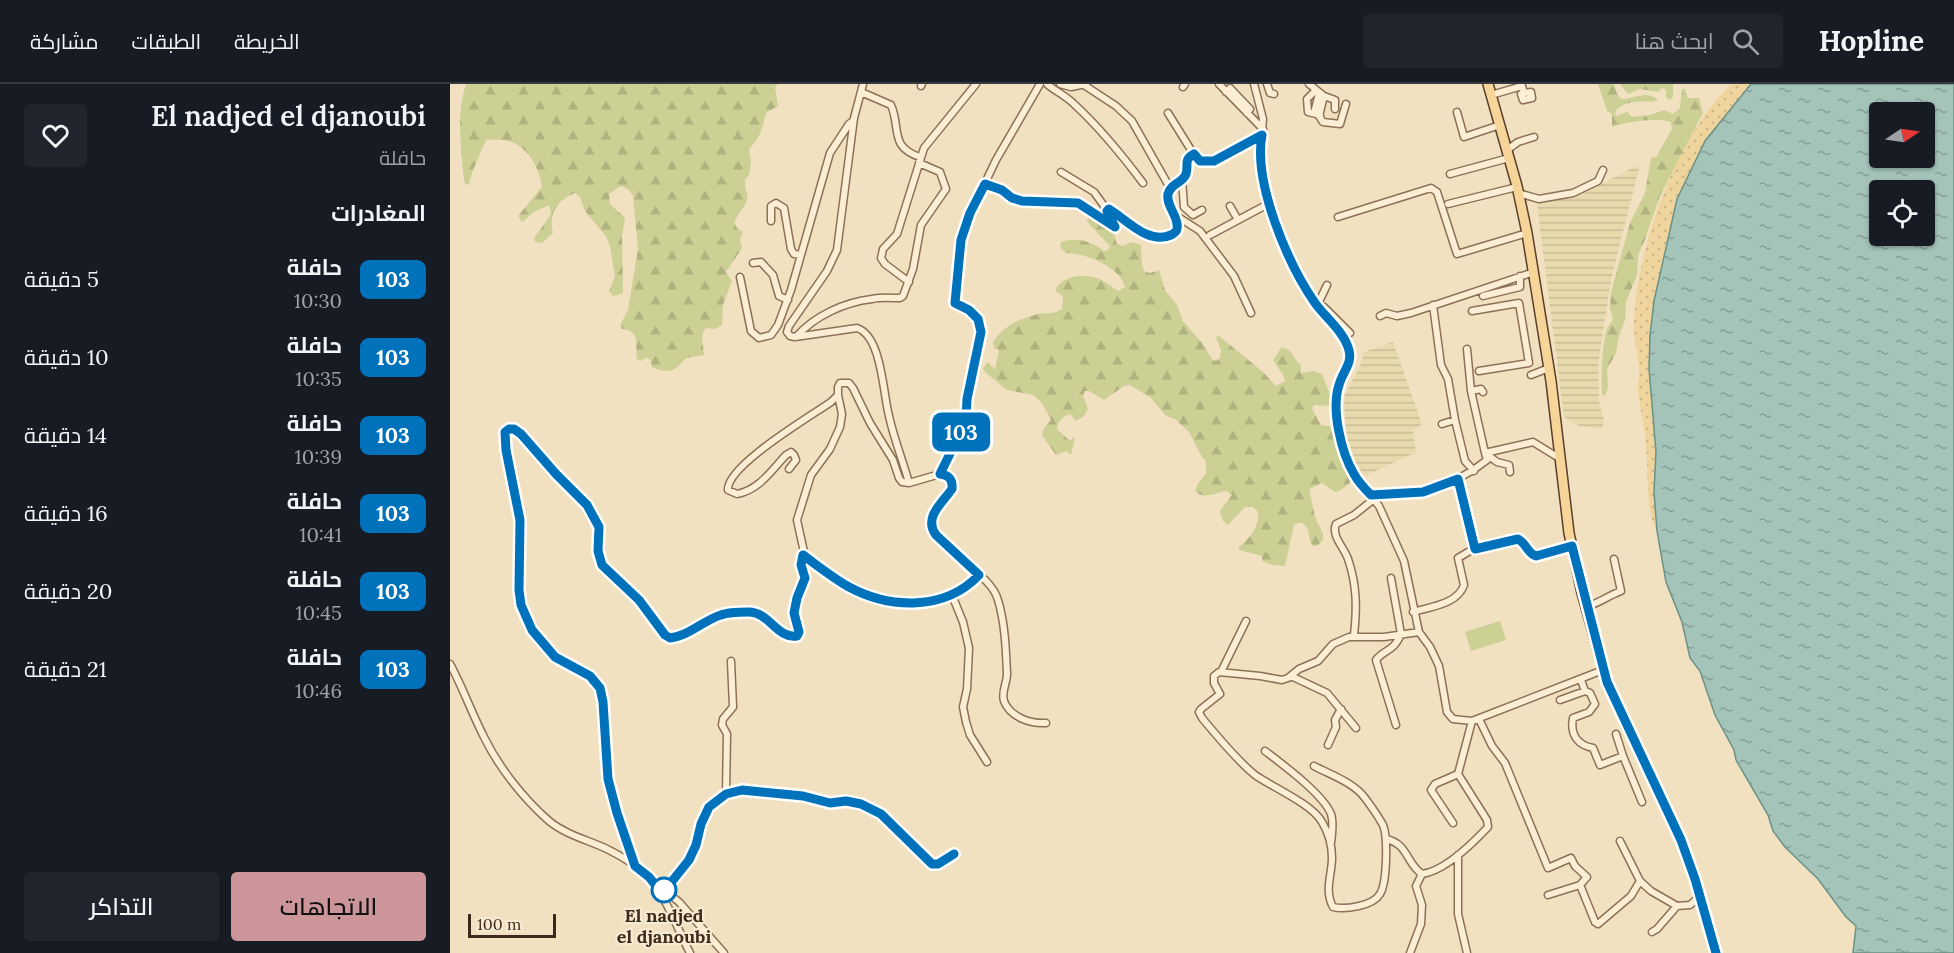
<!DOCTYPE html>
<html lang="ar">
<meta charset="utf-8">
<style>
:root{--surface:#171b24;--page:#20242c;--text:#f1f3f6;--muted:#9ea1a6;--line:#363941;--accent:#cc959a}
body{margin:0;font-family:Lora,Cairo,serif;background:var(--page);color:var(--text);direction:rtl;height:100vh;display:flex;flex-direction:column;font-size:22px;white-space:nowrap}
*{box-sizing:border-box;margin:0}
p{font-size:20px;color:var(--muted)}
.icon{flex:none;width:33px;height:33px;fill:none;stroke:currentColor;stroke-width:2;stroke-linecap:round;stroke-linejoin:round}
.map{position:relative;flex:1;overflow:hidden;direction:ltr}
.panel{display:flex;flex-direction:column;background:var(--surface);width:450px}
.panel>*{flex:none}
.badge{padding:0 12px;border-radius:9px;font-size:21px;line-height:39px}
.needle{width:39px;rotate:77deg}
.controls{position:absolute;left:1419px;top:18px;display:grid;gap:12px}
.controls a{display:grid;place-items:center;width:66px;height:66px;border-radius:6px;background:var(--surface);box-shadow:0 2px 4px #0004;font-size:30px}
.scale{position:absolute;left:18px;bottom:15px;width:88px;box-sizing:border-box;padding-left:6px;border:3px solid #3b2a1d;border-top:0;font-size:16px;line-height:21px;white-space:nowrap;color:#3b2a1d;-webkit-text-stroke:4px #f8ebd2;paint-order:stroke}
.map>.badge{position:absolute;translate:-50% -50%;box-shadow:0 0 0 3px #fff}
h2{padding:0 24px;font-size:22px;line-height:54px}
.round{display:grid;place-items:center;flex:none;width:63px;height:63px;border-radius:6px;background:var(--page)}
.head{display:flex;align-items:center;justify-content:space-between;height:102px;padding:0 24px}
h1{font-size:28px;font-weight:600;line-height:45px}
.button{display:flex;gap:12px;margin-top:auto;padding:12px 24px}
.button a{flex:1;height:69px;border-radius:6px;background:var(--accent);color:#111;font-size:24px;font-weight:600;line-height:69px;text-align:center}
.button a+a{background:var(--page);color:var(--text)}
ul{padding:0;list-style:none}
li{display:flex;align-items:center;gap:18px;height:78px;padding:0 24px}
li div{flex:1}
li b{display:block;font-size:22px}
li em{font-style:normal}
li .badge{min-width:66px;font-weight:700;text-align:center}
header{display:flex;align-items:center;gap:36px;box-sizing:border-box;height:84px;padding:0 30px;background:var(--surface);border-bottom:2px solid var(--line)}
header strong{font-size:28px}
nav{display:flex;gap:33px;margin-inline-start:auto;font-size:21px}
.search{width:420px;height:54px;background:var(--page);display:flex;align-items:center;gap:15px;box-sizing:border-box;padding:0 21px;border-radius:6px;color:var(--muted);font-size:22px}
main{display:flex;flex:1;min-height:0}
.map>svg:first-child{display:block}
.farmland{fill:url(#farmland-rules)}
.forest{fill:url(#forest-firs)}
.sand{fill:url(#sand-dots)}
.pitch{fill:#ccd095}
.water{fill:url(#water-ripples);stroke:#6a9286;stroke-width:1.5;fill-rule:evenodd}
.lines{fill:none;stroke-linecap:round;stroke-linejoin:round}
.street-casing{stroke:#8c7157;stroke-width:9}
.primary-casing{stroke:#593f2c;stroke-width:12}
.street{stroke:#fbeed5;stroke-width:6}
.primary{stroke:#f7d497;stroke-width:9}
.line-casing{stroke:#fff;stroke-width:14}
.line{stroke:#0072bc;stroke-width:9}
.stop-dot{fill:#fff;stroke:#0072bc;stroke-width:3}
.labels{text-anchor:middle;stroke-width:4.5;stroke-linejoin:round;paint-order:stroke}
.stop-label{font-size:18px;font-weight:bold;fill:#3b2a1d;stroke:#f8ebd2}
</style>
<header>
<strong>Hopline</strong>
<div class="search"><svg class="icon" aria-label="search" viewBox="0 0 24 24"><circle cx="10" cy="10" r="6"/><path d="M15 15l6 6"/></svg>ابحث هنا</div>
<nav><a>الخريطة</a><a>الطبقات</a><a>مشاركة</a></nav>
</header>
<main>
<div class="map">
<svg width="1504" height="869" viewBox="0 0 1504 869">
<defs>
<pattern id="farmland-rules" width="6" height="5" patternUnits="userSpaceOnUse" patternTransform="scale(1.5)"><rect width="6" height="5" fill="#e7dbae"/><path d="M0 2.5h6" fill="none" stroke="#c7bc95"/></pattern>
<pattern id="forest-firs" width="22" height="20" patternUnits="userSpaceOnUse" patternTransform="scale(1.5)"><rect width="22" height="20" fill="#ccd095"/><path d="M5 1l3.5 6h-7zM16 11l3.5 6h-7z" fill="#b0b380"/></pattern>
<pattern id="sand-dots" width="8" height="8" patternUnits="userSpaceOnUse" patternTransform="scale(1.5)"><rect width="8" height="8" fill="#efd59d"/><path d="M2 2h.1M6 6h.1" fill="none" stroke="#ceb787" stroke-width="1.8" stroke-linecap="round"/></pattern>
<pattern id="water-ripples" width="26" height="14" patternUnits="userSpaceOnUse" patternTransform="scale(1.5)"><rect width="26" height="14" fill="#a4c3b9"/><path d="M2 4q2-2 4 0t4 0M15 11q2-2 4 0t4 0" fill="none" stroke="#879f96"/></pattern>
</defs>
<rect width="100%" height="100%" fill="#f1e1c1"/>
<path class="farmland" d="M1190 80 1161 196 1148 281 1149 317 1154 337 1152 345 1129 342 1114 333 1087 120 1131 111Z
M943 258 972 340 963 347 966 368 915 392 905 381 900 370 896 355 894 313 911 280 914 268Z"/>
<path class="forest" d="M16 0H328L325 3 328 22 316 29C312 44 311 54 299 65L301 78 299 91 295 95V104L298 111 296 119 284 138 287 144 293 148 290 156 292 164 276 188 282 197 273 221 272 241 265 245 256 244C249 252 254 262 254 271L236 274C226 287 217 291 202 283L200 275 195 274 191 277 187 275C185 260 191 247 172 245L170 241 178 226 188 165 183 112 179 106 171 102 159 110 160 120 175 134 172 152 173 208 172 210 163 212 159 207 165 192 160 162 155 151 135 127 130 113 125 109C107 116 98 130 103 149L92 159 85 158 84 154 100 132 101 128 99 121 84 128 72 138 68 132 92 103C89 81 75 57 51 56 46 55 41 56 36 56L23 86 19 100 16 101 14 97C11 66 6 30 16 0Z
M1148 0H1164L1167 9 1171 15C1184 15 1196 6 1207 15V17C1191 19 1176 14 1165 28L1166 32 1177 28 1182 33 1200 31 1214 26 1223 30 1230 24 1232 5H1235L1238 14H1249L1253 29 1210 112 1194 158 1188 171 1187 191 1176 218 1175 236 1169 252 1166 269 1157 285 1158 303 1155 312 1152 310C1151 298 1152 253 1158 243 1160 240 1162 238 1163 235L1160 224 1161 208 1180 139 1195 109 1201 74 1206 73 1222 45 1221 38C1209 33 1174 38 1162 43V30L1157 27Z
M1170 0H1223V13L1220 16 1216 14V6L1212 4 1208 8 1190 5 1178 10Z
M641 132 664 150 667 160 673 162 681 158 691 161 692 180 694 187 700 189 709 186 715 206 727 221 733 237 753 260 762 275 766 277 770 274 771 266 766 253 769 252 813 288 826 302 835 297 833 291 823 276 831 264C843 264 842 274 851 281V289L863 287 872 290 882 316 881 322 864 321 862 325 871 341 883 343 892 373 902 397 891 406 885 408 872 399 859 405 865 433 873 450V456L868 461 863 462C856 454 863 442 849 438L844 441 835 482 823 481 812 477V472L789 466V463C801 453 809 443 808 428L803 423H795L778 441 773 437 770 427 782 411 776 407C765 409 753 416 745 407L748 399 756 390V377L752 373 739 348 725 335 716 332 701 314 680 301 674 302 654 316 639 307H635L633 312 638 325 634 332 626 337 620 330C613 333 608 336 607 345L620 357 625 353 621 371 616 367 606 371 592 351 594 344 601 336 592 319 583 311 557 306 535 288 533 284 538 279 545 285 549 266 544 264 543 258C555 241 569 235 588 230 598 228 603 231 612 225L613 212 605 207C611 192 633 189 647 194 655 197 662 203 668 207L675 203C670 183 636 169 616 169L610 163 611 158C627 153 641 157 654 167L658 166 660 162 638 139 637 135Z"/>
<path class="sand" d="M1282 0H1301L1281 23 1227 115 1211 184 1200 251 1199 285 1206 368 1204 408 1207 447C1196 434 1198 381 1196 362 1195 344 1190 326 1188 308 1187 300 1190 293 1189 286 1189 272 1184 259 1184 245 1183 173 1227 48 1282 0Z"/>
<path class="pitch" d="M1050 537 1056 556 1021 567 1015 548Z"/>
<path class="water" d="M1301 0H1504V869H1403L1406 842 1396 833 1368 795 1335 763 1323 747 1318 731 1286 676 1284 666 1265 631 1250 587 1240 574 1232 538 1216 498 1207 447 1204 408 1206 368 1199 285 1200 251 1204 217 1227 115 1255 57ZM1430 28H1474V74H1430ZM1430 106H1474V152H1430Z"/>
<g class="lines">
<defs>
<path id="street" d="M597 0C605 7 616 12 624 20 649 43 672 71 693 99
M610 0 621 3 636 0
M769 0 813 45
M804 0 813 35 811 57 812 82 823 132 847 190 867 222 892 252 898 265 900 278 889 301 887 318 889 351 896 371 904 391 929 422 954 477 969 548 980 563 989 582 997 628 1003 635 1022 637 1153 586
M817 0 820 9 824 10
M859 0 874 12 885 16V25
M634 1 666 22 682 37 720 104
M471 2 472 0
M733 3 735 0
M866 6 857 15 858 28 870 31
M411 8 441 21C451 44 439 63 470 73
M776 8 780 4 800 25 797 29
M1041 11 1072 2 1074 9 1071 10 1073 16 1082 14 1081 8 1074 9
M874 12 869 32 873 38 890 40 896 20
M1007 28 1014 53 1050 41
M718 29 746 74C761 86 797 59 812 51
M864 29 869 9
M1057 66 1068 58 1084 53
M611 88 644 108 657 126
M1000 90 1059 74
M732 95 734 123 743 131 752 126
M535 100 552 106 562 114 572 117 628 119 665 143 657 127 659 125C677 136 698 161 721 151 725 149 726 149 727 145 729 133 718 124 718 114 717 102 729 101 734 93 738 88 736 81 737 75L744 70
M1068 109 1089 115 1123 109 1148 97 1153 86
M998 120 1067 103
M780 122 788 136
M725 131 750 147 784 192 801 229
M888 133 981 104 987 108 1007 170 1077 149
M321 137V122L326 119 334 124 341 165 344 170 351 171
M760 151 820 119
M303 179 311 178 323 191 329 212 338 216
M290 193 301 247 309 254 321 251 328 241 341 206 380 69 399 40 403 37
M459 198 435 180 431 174 432 170 433 165 447 150 474 64 526 0
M877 201 867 222 874 223 900 249
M1033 212 1070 203V192
M983 221 991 281 998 295 1005 336 1015 377 1024 387
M1022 227 1069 219 1079 279 1029 287
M930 232 936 229 947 232 961 229 1084 188
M346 253C364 232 395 218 422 215 431 213 441 214 450 214L453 212 463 185 471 141 496 105 490 88 469 79
M1017 265 1021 307 1035 369 1047 378 1059 381 1060 388
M1081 291 1099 284
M1021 307 1031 305 1033 308
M992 340 1005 336
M339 385 346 376 344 371 341 368 336 371C321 387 309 406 287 410L278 406C276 382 361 332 381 318L388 311
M490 390C499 391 503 395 502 405L484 428 481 442C490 471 540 487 548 516 555 539 556 566 557 590 557 599 551 608 554 617 560 633 580 640 596 639
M1008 395 1025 464
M459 399 490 390 516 337 517 315 531 248 528 235 519 226 505 219 511 156 515 141 546 76 590 0
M921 411C966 409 1000 406 1037 376L1035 369 1083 358 1109 374
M353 471C368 482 383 495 399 503 440 525 495 527 529 491
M941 494 951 550C943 569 935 564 926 576L946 641
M502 511 513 538 519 564 517 605 513 623 516 638 520 651 537 678
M1136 523C1149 519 1158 512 1171 507L1164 475
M963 528C980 523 1008 520 1014 501L1008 474 1025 464 1068 455C1076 459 1078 470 1086 472L1122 462
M904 551C907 524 907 501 898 475 894 463 881 452 886 440L904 431 924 415
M0 580C13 604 22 630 35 655 50 685 74 715 99 737 116 751 138 756 157 765 171 772 187 781 198 793 214 808 229 848 240 869
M771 588 796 537
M841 592 877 609 906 644
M1135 607 1140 609 1145 620 1139 628 1123 634C1120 650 1127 661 1143 664L1150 681 1173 672 1192 718
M1110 616 1135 607 1131 596
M1029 635 1042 662 1055 679 1098 784 1121 774 1125 782 1137 793 1130 801 1098 811
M1166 650 1173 672
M878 661 886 643 885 636 891 625
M815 667C832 680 873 710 881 730 884 739 882 750 881 759
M864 682C881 691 903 698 915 714 921 722 928 732 933 741 938 753 937 799 930 810 923 822 895 826 883 823 874 806 882 791 882 774 882 762 878 748 872 738 862 720 822 703 805 691 789 678 766 651 752 634L749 628 751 625 770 610 764 599V592L769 588 810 592 832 596 838 594 849 585 868 577 883 560 899 553H934L969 548
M276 710 277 650 272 641 273 635 283 623 281 577
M1003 739 981 706 985 700 1008 690
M936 755C959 760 956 780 972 790 995 787 1023 759 1038 743L1037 736 1008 690 1022 637
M1170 757 1190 797 1201 807 1227 822 1240 821 1250 812
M1008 771V830L1017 869
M185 782 158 695 153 618 150 604 140 592 105 573 83 546 71 521 69 506 70 436 56 366 55 349 61 345 74 353 111 396 137 421 149 443 148 467 152 481 189 516 218 553C232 557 255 537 269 531 275 529 295 528 302 528 320 530 328 555 347 552L349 548 344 529 347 514 355 494 351 481 354 468 347 436 361 391 380 365 390 343 392 330 388 311V303L390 299H399L403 304 420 339 443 376 449 394 452 398 459 399C453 377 444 355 439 332 433 310 432 252 407 244L345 253 340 252 337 248 339 242 377 187 387 166 404 34 413 0
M1130 801 1145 838 1148 840 1181 812 1190 797
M213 805 229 818 274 869
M215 806 239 776 246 761 251 740 259 723 276 710 292 706 353 712 380 719 396 717 412 720 431 730 482 780H488L504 770
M1202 848 1207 845 1227 822
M960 869 971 840 972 821 966 802 972 790"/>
<path id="primary" d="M1038 0 1067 102 1077 149 1101 297 1119 449 1132 509 1157 598 1231 756 1245 795 1266 869"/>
</defs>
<use href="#street" class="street-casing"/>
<use href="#primary" class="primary-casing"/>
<use href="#street" class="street"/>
<use href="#primary" class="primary"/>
</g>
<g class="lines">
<defs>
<path id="line" d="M504 770 488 780H482L431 730 411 720 396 717 380 719 353 712 292 706 276 710 259 723 251 740 246 761 239 776 215 806 207 803 199 793 185 782 167 729 158 695 153 618 150 604 140 592 105 573 82 546 71 521 69 506 70 436 56 366 55 348 59 345H64L71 350 106 390 137 421 149 443 148 467 152 481 189 516 215 551 220 554C239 552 254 536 271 531 278 528 290 528 299 528 319 528 327 555 347 552L349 548 344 529 347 514 355 494 351 481 353 471C368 482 383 494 399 503 440 525 495 527 529 491L486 451C473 434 492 419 502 405 503 396 499 391 490 390L516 337 517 315 531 248 528 235 519 226 505 219 511 156 520 129 535 100 552 106 562 114 572 117 628 119 665 143 657 127 659 125C677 136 698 161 721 151 726 148 728 147 727 140 726 130 716 120 718 110 721 99 733 99 736 90 739 80 733 76 744 70L750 77H764L812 51C803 99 838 180 865 219 875 233 892 246 898 263 904 279 893 286 889 301 881 325 891 368 904 390 908 398 915 405 921 411L973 408 1008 395 1025 465 1068 455C1076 459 1078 470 1086 472L1122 462 1157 598 1231 756 1245 795 1266 869"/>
</defs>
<use href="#line" class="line-casing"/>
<use href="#line" class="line"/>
</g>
<circle class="stop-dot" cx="214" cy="806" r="12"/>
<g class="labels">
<g class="stop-label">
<text x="214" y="838">El nadjed<tspan x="214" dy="21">el djanoubi</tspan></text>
</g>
</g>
</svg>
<div class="controls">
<a><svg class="needle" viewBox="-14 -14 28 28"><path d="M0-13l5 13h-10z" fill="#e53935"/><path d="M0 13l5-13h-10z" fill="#9ea1a6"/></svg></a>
<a><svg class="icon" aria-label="locate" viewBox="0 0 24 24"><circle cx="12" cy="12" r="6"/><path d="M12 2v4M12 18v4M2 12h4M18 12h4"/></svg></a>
</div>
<div class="scale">100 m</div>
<b class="badge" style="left:511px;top:348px;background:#0072bc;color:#fff">103</b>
</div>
<section class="panel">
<div class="head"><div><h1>El nadjed el djanoubi</h1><p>حافلة</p></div><a class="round"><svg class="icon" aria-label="heart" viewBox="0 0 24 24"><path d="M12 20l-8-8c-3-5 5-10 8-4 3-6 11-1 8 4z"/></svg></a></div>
<h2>المغادرات</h2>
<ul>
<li><span class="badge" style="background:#0072bc;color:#fff">103</span><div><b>حافلة</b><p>10:30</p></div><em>5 دقيقة</em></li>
<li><span class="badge" style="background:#0072bc;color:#fff">103</span><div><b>حافلة</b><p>10:35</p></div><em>10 دقيقة</em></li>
<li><span class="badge" style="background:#0072bc;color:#fff">103</span><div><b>حافلة</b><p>10:39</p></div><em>14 دقيقة</em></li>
<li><span class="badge" style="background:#0072bc;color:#fff">103</span><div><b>حافلة</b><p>10:41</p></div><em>16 دقيقة</em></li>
<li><span class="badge" style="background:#0072bc;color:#fff">103</span><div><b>حافلة</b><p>10:45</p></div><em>20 دقيقة</em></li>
<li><span class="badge" style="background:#0072bc;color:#fff">103</span><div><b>حافلة</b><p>10:46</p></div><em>21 دقيقة</em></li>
</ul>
<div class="button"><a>الاتجاهات</a><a>التذاكر</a></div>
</section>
</main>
